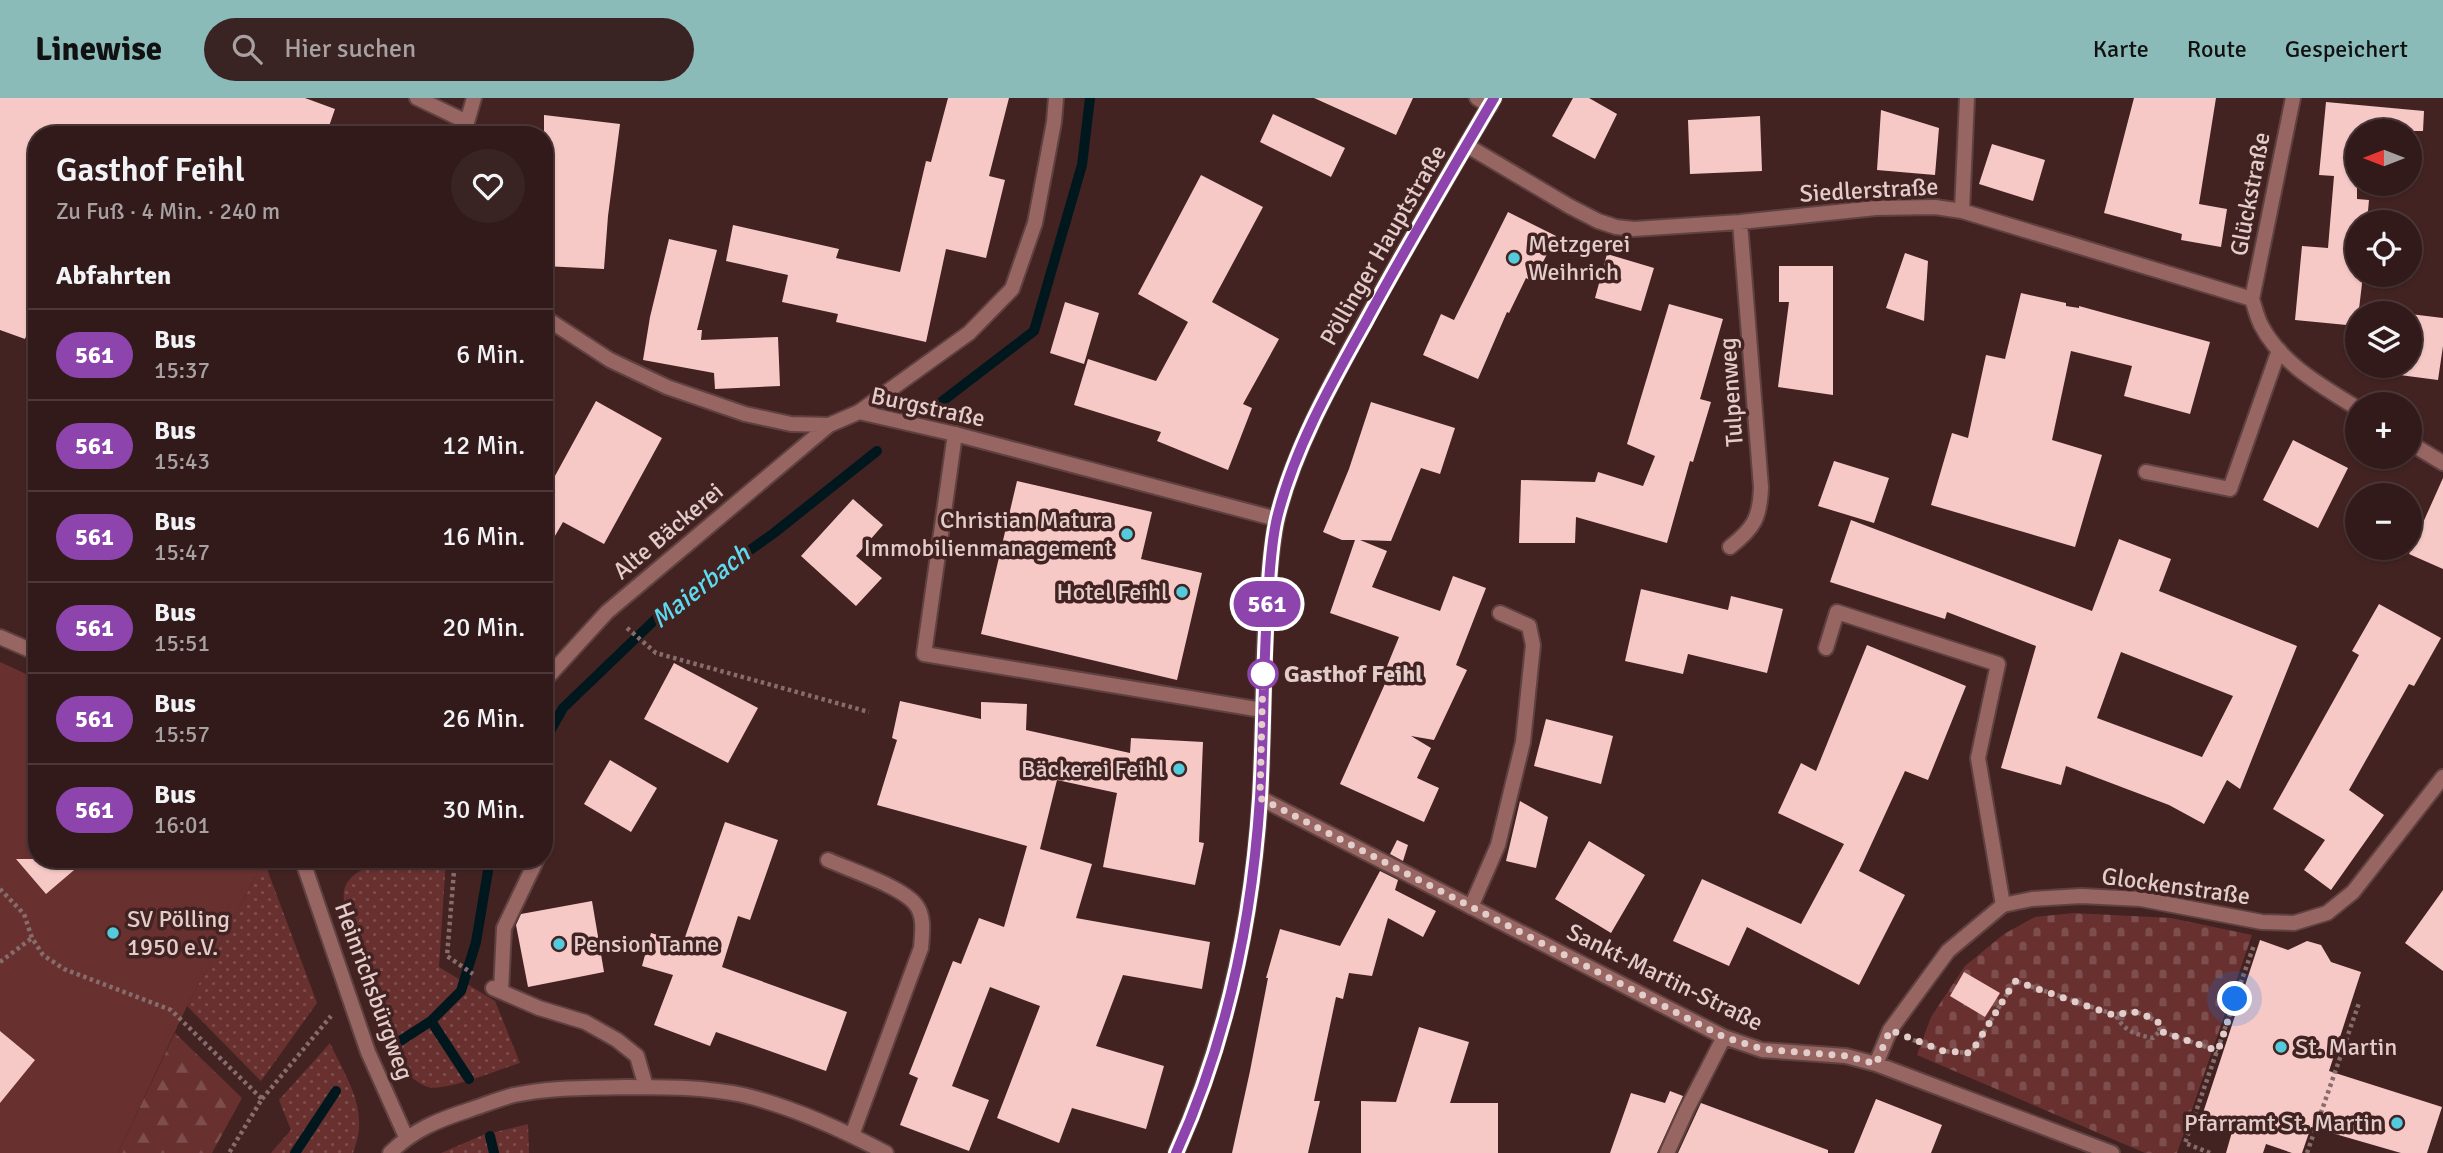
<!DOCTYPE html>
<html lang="de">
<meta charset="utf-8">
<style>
:root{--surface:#321a1a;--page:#3a2323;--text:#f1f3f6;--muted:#a8a1a2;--line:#4d3839;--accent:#8bbbb9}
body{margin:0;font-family:Signika,sans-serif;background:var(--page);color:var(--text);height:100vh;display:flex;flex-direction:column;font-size:26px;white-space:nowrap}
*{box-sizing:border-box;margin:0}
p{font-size:23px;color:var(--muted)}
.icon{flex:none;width:38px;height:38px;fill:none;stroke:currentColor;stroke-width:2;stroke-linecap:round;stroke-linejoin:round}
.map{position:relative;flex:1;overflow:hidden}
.side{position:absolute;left:28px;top:28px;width:525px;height:742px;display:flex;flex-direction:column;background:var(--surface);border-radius:28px;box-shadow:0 2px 5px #0004,0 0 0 2px var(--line)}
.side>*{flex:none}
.badge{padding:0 14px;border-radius:23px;font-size:24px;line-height:46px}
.needle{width:46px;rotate:270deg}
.controls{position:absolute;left:2345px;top:21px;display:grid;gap:14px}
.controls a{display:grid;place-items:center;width:77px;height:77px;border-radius:50%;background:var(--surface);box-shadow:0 2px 5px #0004,0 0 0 2px var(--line);font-size:35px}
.you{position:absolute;width:35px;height:35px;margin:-18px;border:5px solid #fff;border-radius:50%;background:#1a73e8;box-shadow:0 0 0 10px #1a73e833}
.map>.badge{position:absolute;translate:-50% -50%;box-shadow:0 0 0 4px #fff}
h2{padding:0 28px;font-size:26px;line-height:63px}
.round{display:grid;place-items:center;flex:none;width:74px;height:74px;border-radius:37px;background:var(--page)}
.overview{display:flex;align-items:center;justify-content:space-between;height:119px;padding:0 28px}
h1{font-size:33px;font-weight:600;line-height:52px}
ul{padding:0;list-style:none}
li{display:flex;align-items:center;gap:21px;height:91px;padding:0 28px;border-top:2px solid var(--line)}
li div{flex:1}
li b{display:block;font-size:26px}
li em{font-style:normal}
li .badge{min-width:77px;font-weight:700;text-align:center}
header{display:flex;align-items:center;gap:42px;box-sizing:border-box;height:98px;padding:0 35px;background:var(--accent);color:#111}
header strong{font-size:33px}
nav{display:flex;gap:38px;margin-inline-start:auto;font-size:24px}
.search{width:490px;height:63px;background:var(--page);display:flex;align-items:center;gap:18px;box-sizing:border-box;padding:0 24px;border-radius:38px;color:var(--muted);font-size:26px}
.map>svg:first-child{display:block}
.grass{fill:url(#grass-dots)}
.forest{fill:url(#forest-firs)}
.cemetery{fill:url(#cemetery-stones)}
.pitch{fill:#683130}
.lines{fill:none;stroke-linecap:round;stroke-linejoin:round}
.stream{stroke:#00181d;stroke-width:10}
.building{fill:#f6c9c6;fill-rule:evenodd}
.service-casing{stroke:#5f4240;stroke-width:18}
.minor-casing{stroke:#5f4240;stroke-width:18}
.tertiary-casing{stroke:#5f4240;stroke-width:18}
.path{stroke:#866c6a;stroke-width:4.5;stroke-dasharray:3.5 3.5;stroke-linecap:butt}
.service{stroke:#976562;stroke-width:14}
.minor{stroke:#976562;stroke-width:14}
.tertiary{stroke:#976562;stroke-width:14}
.line-casing{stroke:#fff;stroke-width:16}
.line{stroke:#8e44ad;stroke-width:10}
.walk{stroke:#e2cdcb;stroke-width:7;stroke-dasharray:0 12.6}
.poi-dot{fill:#54cadd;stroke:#422322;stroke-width:2.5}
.stop-dot{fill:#fff;stroke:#8e44ad;stroke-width:3.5}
.labels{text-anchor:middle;stroke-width:7;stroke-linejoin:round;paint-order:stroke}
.street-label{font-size:24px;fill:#e2cdcb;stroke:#422322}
.poi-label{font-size:24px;fill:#e2cdcb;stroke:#422322;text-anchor:start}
.stop-label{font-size:24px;font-weight:bold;fill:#e2cdcb;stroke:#422322;text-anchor:start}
.water-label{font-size:26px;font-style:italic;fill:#5cdbf0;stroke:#422322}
</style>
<header>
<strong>Linewise</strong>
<div class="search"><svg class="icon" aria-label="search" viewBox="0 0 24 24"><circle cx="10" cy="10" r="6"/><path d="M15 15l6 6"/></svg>Hier suchen</div>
<nav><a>Karte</a><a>Route</a><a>Gespeichert</a></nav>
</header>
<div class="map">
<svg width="2443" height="1055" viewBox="0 0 2443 1055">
<defs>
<pattern id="grass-dots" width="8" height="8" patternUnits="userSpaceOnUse" patternTransform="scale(1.75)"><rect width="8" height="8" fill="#683130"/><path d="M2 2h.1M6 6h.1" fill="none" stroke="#7d4e4d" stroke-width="1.8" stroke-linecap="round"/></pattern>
<pattern id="forest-firs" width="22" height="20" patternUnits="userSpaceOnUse" patternTransform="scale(1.75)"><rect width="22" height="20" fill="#683130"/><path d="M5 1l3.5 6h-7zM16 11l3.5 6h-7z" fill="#7d4e4d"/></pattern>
<pattern id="cemetery-stones" width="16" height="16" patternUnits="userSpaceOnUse" patternTransform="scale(1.75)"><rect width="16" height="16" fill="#683130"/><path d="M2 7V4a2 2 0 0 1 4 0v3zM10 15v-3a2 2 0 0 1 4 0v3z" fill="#7d4e4d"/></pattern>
</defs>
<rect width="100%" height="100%" fill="#422322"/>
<path class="grass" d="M383 761H446L439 869 495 903 520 965C500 971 446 994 428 989 419 986 409 978 403 970 385 946 335 815 345 789 351 774 370 768 383 761Z
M264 763 317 905 261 983 187 908Z
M330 945C348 984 370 1012 353 1055H271L291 1032 279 1002Z
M528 1026 529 1055H441L483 1037Z"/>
<path class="forest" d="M175 935 242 1000 212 1055H118Z"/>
<path class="cemetery" d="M2074 815 2171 820 2252 837 2177 1055H2145L1917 957 1931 919 1965 868 2004 836 2035 819Z"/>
<path class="pitch" d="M0 564 37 581V761L264 763 187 908 118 1055H0Z"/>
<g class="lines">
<path class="stream" d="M936 308 1034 233 1082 67 1090 0
M544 644 563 610 663 514 774 435 877 353
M431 923 469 981
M397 945 431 923 461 893 476 844 490 761
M490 1038 494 1055
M295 1055 336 993"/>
</g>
<path class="building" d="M0 0H305L335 11 326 37H37V208L25 241 0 232Z
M948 0H1009L989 78 1005 82 986 160 946 151 926 244 836 224 838 216 782 204 788 177 726 163 733 127 839 151 836 160 900 174 926 63 931 64Z
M1314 0H1413L1396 37Z
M1573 0H1589L1617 16 1595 61 1552 38Z
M2134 0H2216L2199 106 2227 111 2221 149 2181 142 2182 136 2104 115Z
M2326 4 2424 13 2423 33H2357V101L2369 102 2367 124H2357V177H2363L2357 228 2295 222 2302 148 2328 150 2334 78 2319 77Z
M1881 12 1939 30 1935 77 1877 72Z
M1273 16 1345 50 1331 79 1260 44Z
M544 17 620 26 608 118 604 171 544 168Z
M1760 18 1762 73 1690 76 1688 22Z
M1992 46 2045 62 2033 103 1979 86Z
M1201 77 1263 109 1212 204 1279 241 1243 306 1252 310 1228 372 1157 343 1161 334 1074 307 1088 261 1156 283 1188 224 1138 196Z
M1508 114 1556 138 1533 184 1526 180 1509 215 1507 214 1478 281 1423 257 1441 216 1454 222Z
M669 141 717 152 697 232H702L701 242 778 239 780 288 715 291 714 275 643 262 650 219Z
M1905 155 1928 163 1924 223 1886 210Z
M1607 156 1654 170 1641 213 1595 200Z
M1779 168H1833V297L1778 289 1789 204H1779Z
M2021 195 2066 205V208L2079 210V208L2210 244 2190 316 2124 298 2132 268 2071 253 2052 342 2102 357 2075 449 1931 407 1952 335 1968 340 1986 257 2005 261Z
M1065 204 1099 215 1084 266 1050 255Z
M1669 206 1723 221 1700 301 1711 304 1693 364 1690 363 1667 445 1576 419 1575 445H1519L1521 382 1595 384 1598 374 1643 388 1655 358 1627 346Z
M2410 216 2443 220V248L2438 282 2392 276 2393 268H2410Z
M596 303 662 340 604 446 563 424 544 457V398Z
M1371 304 1455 330 1440 376 1421 370 1391 443 1360 442 1387 453 1372 489 1440 513 1453 478 1486 490 1456 567 1467 572 1434 642 1411 638 1431 650 1417 680 1439 690 1424 724 1340 686 1388 579 1383 578 1399 539 1330 515 1355 442H1342L1323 434 1349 371Z
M2293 342 2348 370 2318 430 2263 402Z
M1834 363 1889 380 1874 425 1818 408Z
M2443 380V471L2409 456Z
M1017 383 1152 414 1141 461 1202 475 1177 582 981 536Z
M853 401 883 427 856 458 882 480 856 508 801 458Z
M1851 422 2092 513 2119 441 2171 461 2159 493 2297 548 2240 691 2227 682 2204 726 2169 707 2066 668 2061 687 2001 670 2036 548 1947 514 1945 521 1830 484ZM2121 554 2233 598 2202 659 2097 620Z
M1641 491 1728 512 1731 498 1783 511 1767 575 1688 556 1683 576 1625 563Z
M2379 506 2441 540 2414 588 2409 586 2349 692 2384 717 2331 792 2304 772 2325 742 2273 711 2359 557 2352 553Z
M1867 547 1966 588 1928 682 1905 673 1859 773 1905 797 1859 887 1747 829 1729 868 1673 843 1702 781 1801 826 1844 746 1778 715 1801 665 1816 673Z
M674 565 758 610 728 665 644 621Z
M900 603 981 621V604L1027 606 1026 632 1130 655 1131 640 1203 644 1199 744 1204 745 1195 787 1103 769 1117 695 1057 682 1040 751 1092 766 1076 820 1210 844 1202 891 1123 877 1096 948 1164 968 1146 1031 1072 1010 1059 1045 997 1020 1040 908 990 889 952 988 989 1002 969 1053 900 1027 918 980 909 976 953 863 961 866 979 820 1004 829 1027 748 877 707 897 642 892 640Z
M1546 621 1613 638 1601 686 1534 668Z
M610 662 657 690 631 734 584 706Z
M1520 703 1548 719 1536 770 1506 763Z
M725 724 778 742 750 822 738 818 722 869 847 914 826 973 716 934 710 948 654 927 673 877 642 868 651 835 683 845Z
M1397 742 1408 747 1403 763 1390 756Z
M1589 743 1645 777 1611 835 1555 801Z
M16 761H87L46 796Z
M1380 773 1398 782 1395 792 1436 813 1423 839 1388 820 1372 878 1349 875 1343 901 1336 899 1314 1003H1320L1308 1055H1232L1250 973 1268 880H1266L1280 831 1340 848Z
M2443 792V873L2405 845Z
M592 803 604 874 528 889 516 827 521 816Z
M2260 842 2288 852 2307 843 2321 847 2331 864 2361 874 2329 973 2442 1009 2427 1055H2401L2311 1029 2302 1055H2292L2266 1046 2263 1055H2226L2232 1034 2200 1024Z
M1964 874 2000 895 1985 919 1950 898Z
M1419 929 1469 944 1450 1005H1498V1055H1361V1003L1396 1004Z
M0 933 35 962 0 1005Z
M1670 993 1683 998 1657 1055H1610L1631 995 1665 1005Z
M1876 1001 1942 1027 1931 1055H1854Z
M1701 1005 1828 1052V1055H1678Z"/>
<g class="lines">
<defs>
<path id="service" d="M859 314 969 235 1012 191 1035 125 1054 24 1056 0
M955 336 924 556 1262 612
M2146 374 2230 391 2279 252
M1826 550 1837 514 1998 566 1978 660 2003 807
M828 762C850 772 903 789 916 807 925 819 922 836 921 850L852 1037
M1471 809 1498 747 1523 644 1533 547 1529 528 1500 515
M493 890 539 910 585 924 617 942 637 958 646 989
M501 893 504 830 537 761"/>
<path id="minor" d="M417 0 467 24 466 37
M1477 0 1490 8
M467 24 474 0
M1466 47 1569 108 1598 123 1616 129 1634 131 1740 124 1876 110 1935 109 1962 113 2252 201C2255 210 2257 219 2261 227 2281 266 2322 288 2357 310
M1962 113 1967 0
M2252 201 2293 0
M544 219 610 262 667 289 745 316 791 326 829 327 859 314 955 336 1277 421
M2410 345 2443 365
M1730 449C1754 430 1760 420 1761 389L1740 124
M0 539 37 555
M544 583 607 514 829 327
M1260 700 1724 939 1762 952 1846 958 1876 966 2112 1055
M302 761 368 954 406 1039
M1876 966 1890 932 1948 853 2003 807 2032 801 2081 798 2141 801 2262 824 2294 825 2327 815 2353 794 2443 679
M390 1055C413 1032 438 1022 469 1012 484 1007 499 1001 514 997 551 989 589 990 626 989 665 989 704 989 743 997 793 1009 841 1031 886 1055
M1667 1055 1687 1011 1724 939"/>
<path id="tertiary" d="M1176 1055C1226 942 1252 823 1260 701 1264 631 1262 562 1268 492 1270 468 1272 443 1277 420 1294 351 1331 286 1364 225 1406 149 1450 74 1494 0"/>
</defs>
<use href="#service" class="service-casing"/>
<use href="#minor" class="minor-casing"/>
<use href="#tertiary" class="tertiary-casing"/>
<path class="path" d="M627 530 656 555 869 614
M455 761 447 858 473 876
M0 791 24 816 32 840 43 857 64 871 171 912 262 1001 229 1055
M0 864 32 840
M2116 918C2126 934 2134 936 2153 940L2160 933
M1913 942 1943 953 1971 955 2015 883 2116 917C2133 910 2141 915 2158 924L2160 933 2218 953
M262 1001 331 918
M2210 1055 2185 1045 2254 847
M2307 1055 2359 905"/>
<use href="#service" class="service"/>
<use href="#minor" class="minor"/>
<use href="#tertiary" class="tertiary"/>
</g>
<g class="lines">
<defs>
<path id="line" d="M1176 1055C1227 943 1252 823 1260 700 1264 633 1263 565 1268 498 1270 472 1271 445 1277 420 1294 351 1331 286 1365 225 1406 149 1450 75 1494 0"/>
</defs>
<use href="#line" class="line-casing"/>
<use href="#line" class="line"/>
<path class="walk" d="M1263 576 1260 700 1724 939 1762 951 1846 958 1876 966 1890 932 1943 953 1971 955 2015 883 2116 918C2134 910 2141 915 2158 924L2160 933 2218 953 2235 901"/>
</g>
<g class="poi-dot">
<circle cx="1514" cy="160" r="7"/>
<circle cx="1127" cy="436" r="7"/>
<circle cx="1182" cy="494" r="7"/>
<circle cx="1179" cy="671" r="7"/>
<circle cx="113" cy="835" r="7"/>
<circle cx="559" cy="846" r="7"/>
<circle cx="2281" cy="949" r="7"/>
<circle cx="2397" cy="1025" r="7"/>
</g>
<circle class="stop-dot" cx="1263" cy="576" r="14"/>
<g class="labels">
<g class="street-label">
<text transform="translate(1869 92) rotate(-3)" y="8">Siedlerstraße</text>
<text transform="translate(2250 96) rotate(-79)" y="8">Glückstraße</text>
<text transform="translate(1383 147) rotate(-60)" y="8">Pöllinger Hauptstraße</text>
<text transform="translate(1731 294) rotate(-94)" y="8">Tulpenweg</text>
<text transform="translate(928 309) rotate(12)" y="8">Burgstraße</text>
<text transform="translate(668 433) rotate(-40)" y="8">Alte Bäckerei</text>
<text transform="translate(2176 788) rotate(8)" y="8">Glockenstraße</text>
<text transform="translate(1665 879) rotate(26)" y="8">Sankt-Martin-Straße</text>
<text transform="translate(374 893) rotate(70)" y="8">Heinrichsbürgweg</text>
</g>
<g class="poi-label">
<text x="1528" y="154">Metzgerei<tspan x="1528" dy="28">Weihrich</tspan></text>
<text x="1113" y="430" text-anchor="end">Christian Matura<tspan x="1113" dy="28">Immobilienmanagement</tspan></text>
<text x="1168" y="502" text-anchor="end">Hotel Feihl</text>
<text x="1165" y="679" text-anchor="end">Bäckerei Feihl</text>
<text x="127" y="829">SV Pölling<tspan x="127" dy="28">1950 e.V.</tspan></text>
<text x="573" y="854">Pension Tanne</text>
<text x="2295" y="957">St. Martin</text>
<text x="2383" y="1033" text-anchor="end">Pfarramt St. Martin</text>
</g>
<g class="stop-label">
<text x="1284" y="584">Gasthof Feihl</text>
</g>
<g class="water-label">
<text transform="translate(700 488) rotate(-38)" y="9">Maierbach</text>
</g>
</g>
</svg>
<div class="controls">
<a><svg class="needle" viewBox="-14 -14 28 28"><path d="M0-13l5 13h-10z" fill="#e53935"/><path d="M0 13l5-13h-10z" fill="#a8a1a2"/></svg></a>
<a><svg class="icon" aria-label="locate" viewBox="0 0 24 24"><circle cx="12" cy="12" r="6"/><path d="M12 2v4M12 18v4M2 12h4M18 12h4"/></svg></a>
<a><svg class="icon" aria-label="layers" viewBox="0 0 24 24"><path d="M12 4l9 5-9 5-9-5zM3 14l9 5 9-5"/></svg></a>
<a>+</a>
<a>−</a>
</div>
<div class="you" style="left:2235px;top:901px"></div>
<b class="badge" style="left:1267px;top:506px;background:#8e44ad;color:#fff">561</b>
<section class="side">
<div class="overview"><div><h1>Gasthof Feihl</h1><p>Zu Fuß · 4 Min. · 240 m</p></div><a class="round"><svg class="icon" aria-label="heart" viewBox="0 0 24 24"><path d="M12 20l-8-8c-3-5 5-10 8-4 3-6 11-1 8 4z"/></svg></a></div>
<h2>Abfahrten</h2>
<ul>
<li><span class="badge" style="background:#8e44ad;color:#fff">561</span><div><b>Bus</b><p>15:37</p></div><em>6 Min.</em></li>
<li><span class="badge" style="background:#8e44ad;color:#fff">561</span><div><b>Bus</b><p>15:43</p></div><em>12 Min.</em></li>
<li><span class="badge" style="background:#8e44ad;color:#fff">561</span><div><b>Bus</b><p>15:47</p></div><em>16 Min.</em></li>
<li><span class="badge" style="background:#8e44ad;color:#fff">561</span><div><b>Bus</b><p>15:51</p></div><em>20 Min.</em></li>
<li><span class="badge" style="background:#8e44ad;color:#fff">561</span><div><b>Bus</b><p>15:57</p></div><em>26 Min.</em></li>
<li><span class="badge" style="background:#8e44ad;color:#fff">561</span><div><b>Bus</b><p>16:01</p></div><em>30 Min.</em></li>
</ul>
</section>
</div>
